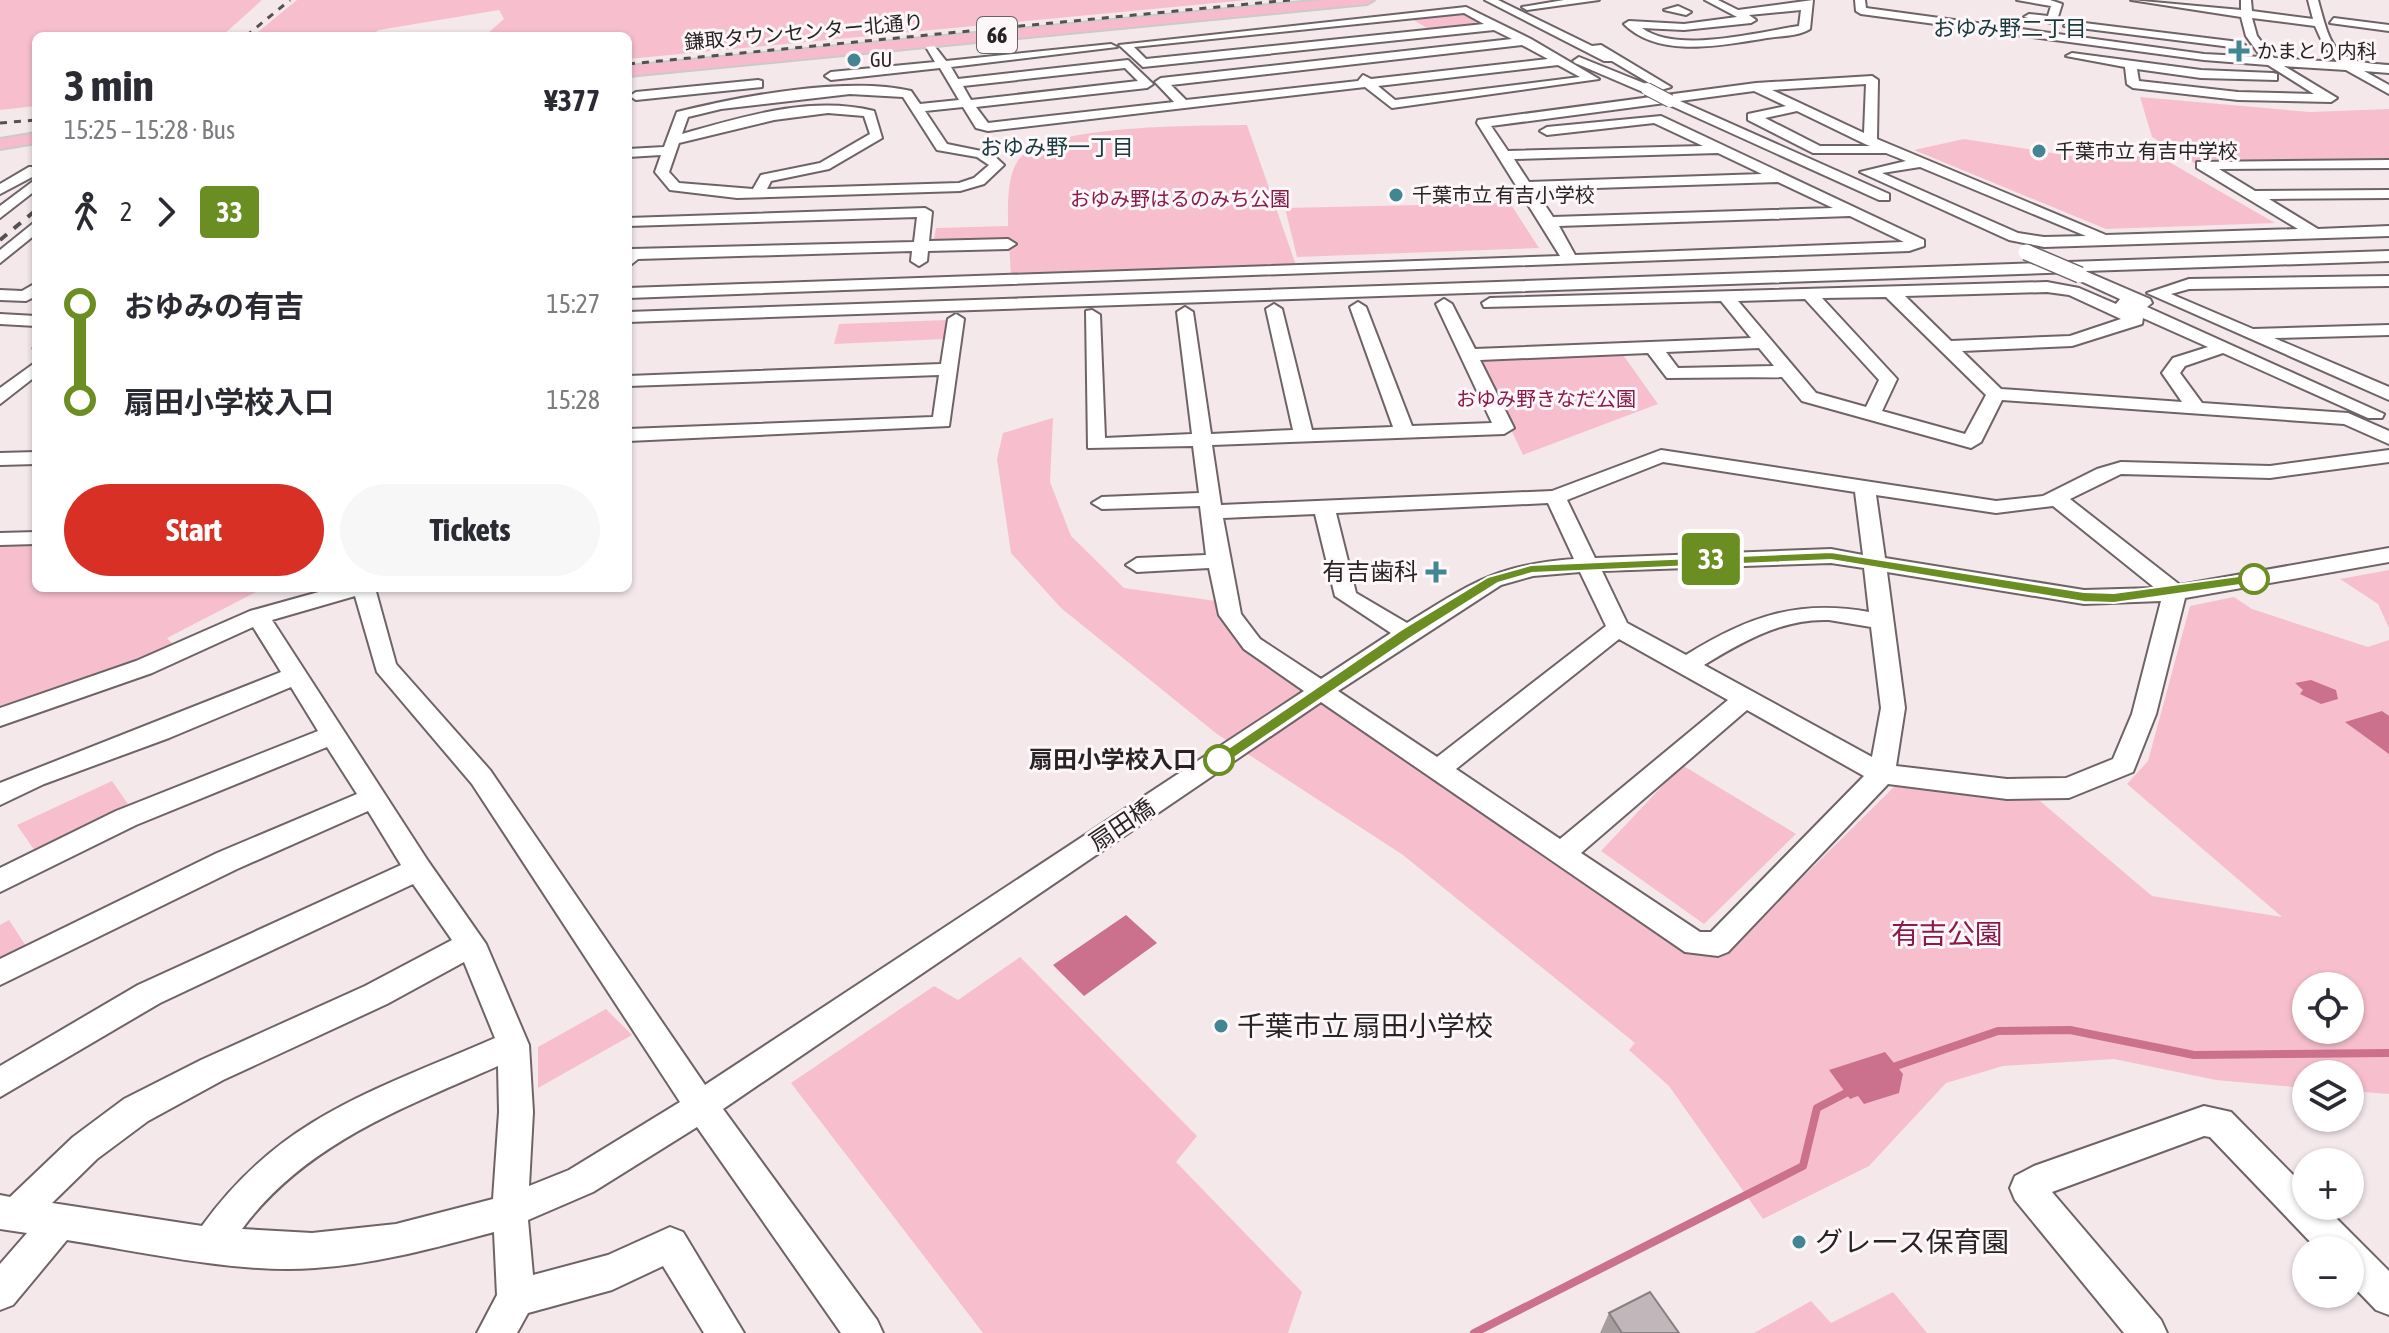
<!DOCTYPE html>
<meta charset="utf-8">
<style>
:root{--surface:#fff;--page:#f7f7f7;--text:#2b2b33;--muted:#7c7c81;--accent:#d93025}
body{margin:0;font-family:"Asap Condensed","Noto Sans JP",sans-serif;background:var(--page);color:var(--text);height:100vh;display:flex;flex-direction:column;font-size:30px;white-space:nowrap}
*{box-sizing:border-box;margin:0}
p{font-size:26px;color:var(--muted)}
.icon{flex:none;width:44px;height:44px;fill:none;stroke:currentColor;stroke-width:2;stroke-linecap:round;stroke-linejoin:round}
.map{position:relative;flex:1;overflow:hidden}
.panel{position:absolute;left:32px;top:32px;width:600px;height:560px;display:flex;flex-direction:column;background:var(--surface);border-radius:12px;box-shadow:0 2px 6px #0004}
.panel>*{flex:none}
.badge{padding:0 16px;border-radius:6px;font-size:28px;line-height:52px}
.controls{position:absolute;left:2292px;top:972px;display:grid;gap:16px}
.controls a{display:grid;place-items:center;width:72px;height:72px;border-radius:50%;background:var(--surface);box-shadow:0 2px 6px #0004;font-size:40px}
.map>.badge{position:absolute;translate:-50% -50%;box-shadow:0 0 0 4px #fff}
.legs{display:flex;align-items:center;gap:12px;height:88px;padding:0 32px;font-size:26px}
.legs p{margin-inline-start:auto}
.overview{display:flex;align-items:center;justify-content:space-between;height:136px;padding:0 32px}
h1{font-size:44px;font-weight:700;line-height:60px}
.button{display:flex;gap:16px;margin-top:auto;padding:16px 32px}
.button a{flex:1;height:92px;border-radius:48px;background:var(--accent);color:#fff;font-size:32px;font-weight:700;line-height:92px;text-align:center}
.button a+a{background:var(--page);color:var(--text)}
ul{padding:0 32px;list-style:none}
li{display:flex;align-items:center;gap:28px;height:96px;font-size:30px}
li i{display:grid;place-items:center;width:12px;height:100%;margin:0 10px;background:currentColor}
li i::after{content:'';width:20px;height:20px;margin:-10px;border:6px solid;border-radius:50%;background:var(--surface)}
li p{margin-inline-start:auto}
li:first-child i{background:linear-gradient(#0000 50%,currentColor 0)}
li:last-child i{background:linear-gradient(currentColor 50%,#0000 0)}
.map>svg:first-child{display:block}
.green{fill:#f7bfce;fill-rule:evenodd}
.water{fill:#cb708d}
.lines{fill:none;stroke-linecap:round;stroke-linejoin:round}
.stream{stroke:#cb708d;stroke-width:8}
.minor-casing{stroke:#6e6467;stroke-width:4}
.major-casing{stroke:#cbcacb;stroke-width:4}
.minor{fill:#fff;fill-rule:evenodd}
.major{fill:#f8bbce;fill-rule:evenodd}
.rail-far1{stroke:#555051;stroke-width:3;stroke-dasharray:7 7;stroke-linecap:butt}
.rail{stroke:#555051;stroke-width:4;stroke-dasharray:9 9;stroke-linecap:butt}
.minor-bridge-far1-casing{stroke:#6e6467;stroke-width:14;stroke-linecap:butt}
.minor-bridge-casing{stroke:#6e6467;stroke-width:18;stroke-linecap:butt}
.minor-bridge-far1{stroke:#fff;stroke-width:12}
.minor-bridge{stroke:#fff;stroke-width:15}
.wall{fill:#a69d9f}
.building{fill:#c1b6b9;stroke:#877f82;stroke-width:2}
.line-1{fill:#6b8e23;stroke:#fff;stroke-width:2}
.poi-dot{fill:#418692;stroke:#fef7f9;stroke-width:3}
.stop-1-dot{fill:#fff;stroke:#6b8e23;stroke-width:4}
.labels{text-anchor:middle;stroke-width:6;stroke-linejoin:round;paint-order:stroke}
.far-street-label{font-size:20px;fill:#282425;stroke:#fef7f9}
.far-poi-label{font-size:20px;fill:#282425;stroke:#fef7f9;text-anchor:start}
.far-park-label{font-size:20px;fill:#891a4a;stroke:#fef7f9}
.far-neighbourhood-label{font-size:22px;fill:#193b40;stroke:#fef7f9}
.shield{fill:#fef7f9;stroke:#686365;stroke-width:2}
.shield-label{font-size:22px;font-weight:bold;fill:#282425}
.poi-label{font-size:24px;fill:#282425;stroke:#fef7f9;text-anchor:end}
.stop-label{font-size:24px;font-weight:bold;fill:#282425;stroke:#fef7f9;text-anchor:end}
.street-label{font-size:24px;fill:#282425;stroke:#fef7f9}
.near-park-label{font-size:28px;fill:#891a4a;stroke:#fef7f9}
.near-poi-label{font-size:28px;fill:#282425;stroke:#fef7f9;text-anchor:start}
</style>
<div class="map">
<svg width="2389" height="1333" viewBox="0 0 2389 1333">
<rect width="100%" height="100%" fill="#f4e8eb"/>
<path class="green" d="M0 0H262L222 36H36V106L0 110Z
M297 0H1247L628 59V36H428L488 33 504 19 499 10 379 30 372 34 386 36H253Z
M1462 12 1488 24 1432 31 1410 18Z
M2140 97 2310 112 2389 109V163H2194L2152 137Z
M1247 125 1297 268 1011 276 1009 242 933 244 936 228 1008 226C1008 206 1006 169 1023 155 1062 124 1196 126 1247 125Z
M1964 139 2090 159 2157 155 2275 223 2106 229 1914 150Z
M1510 203 1539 248 1297 257 1285 208Z
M947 320 944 339 834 344 839 324Z
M1621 352 1658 404 1523 455 1477 357Z
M1053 418 1050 482 1071 536 1124 588 1216 601 1235 641 1683 949 1727 952 1895 786 2040 801 2152 896 2282 917 2127 784 2148 761 2190 606 2234 597 2252 609 2368 647 2389 640V1094L2350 1091V1074H2306V1088L2216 1080 2114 1059 2003 1066 1946 1083 1869 1166 1763 1219 1669 1086 1629 1050 1635 1043 1403 855 1217 734 1061 608 1011 553 997 459 1003 433ZM2306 986H2350V1030H2306Z
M36 544V588H264L167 638 173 645 128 665 0 708V545Z
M2389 570V628L2378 604 2340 579Z
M1682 765 1796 834 1704 924 1601 851Z
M112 781 128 804 35 851 17 825Z
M9 920 26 946 0 958V925Z
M1020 957 1197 1136 1176 1162 1302 1292 1288 1333H983L791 1083 934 986 958 1000Z
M606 1009 632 1035 538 1088V1047Z
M1893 1292 1927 1333H1754L1811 1301 1831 1323Z"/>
<path class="water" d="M2311 680 2336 690 2338 699 2321 704 2300 694 2303 690 2295 683Z
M2382 711 2389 716V754L2345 722Z
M1126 915 1157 943 1084 996 1053 965Z
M1885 1052 1903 1074 1899 1093 1864 1104 1858 1096 1850 1099 1829 1070Z"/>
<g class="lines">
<path class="stream" d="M1896 1066 1998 1031 2070 1030 2194 1055 2389 1053
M1474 1333 1803 1166 1817 1108 1846 1093"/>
<defs>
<path id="minor" d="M1485 0H1498L1592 46 1601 45 1671 87 1661 90 1612 61H1604Z
M1564 0H1599L1527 10 1522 7Z
M1705 0H1718L1738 10 1813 0 1810 29C1799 36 1781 36 1767 38 1723 45 1659 59 1624 24L1629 21 1684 24 1737 17ZM1801 10 1799 26C1758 32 1677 54 1642 28L1684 30 1751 23 1756 20 1749 15Z
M1855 0H1865L1866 8 2204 54 2261 57 2246 36 2241 17 2131 0 2241 10V0H2251L2252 11 2313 19 2308 0H2318C2332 52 2335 62 2389 65V73L2364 71 2389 85V94L2346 70 2284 66 2337 98 2331 102 2238 100 2133 88 2127 84 2125 67 2066 56 2072 53 2201 70 2273 73 2277 74V80L2201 78 2137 69 2139 81 2238 92 2314 94 2268 65 2204 60 1861 14 1856 11ZM2252 18 2315 26 2324 46 2337 62 2274 58 2257 36Z
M2017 0H2050L2062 4 2057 20 2052 23 2024 17 2029 14 2048 16 2051 6Z
M1678 6 1691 12 1686 15 1664 10Z
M1466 7 1531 39 1599 79 1392 108 1365 87 988 131 976 128 963 107 925 111 947 144 991 153 1004 165 984 184 960 191 737 198 670 190 655 172 661 155 628 157V149L664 147 677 112C741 96 848 76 911 91L920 104 959 100 940 68 831 80 825 76 831 72 935 62 923 42 929 39 946 61 1111 44 1117 47 951 67 958 79 1128 60 1153 84 1147 88 976 107 988 123 1174 102 1155 82 1161 78 1512 39 1494 30 1143 67 1119 45ZM1464 13 1484 24 1146 59 1134 47ZM1522 45 1548 59 1371 79 1363 75 1358 81 1186 100 1171 85ZM1558 65 1580 77 1395 100 1378 86ZM1125 68 1138 81 971 100 963 86ZM850 94 903 97 937 150 977 157 989 165 974 178 959 183 767 189 771 181 829 169 882 138 874 111C810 95 743 117 682 134L688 117 721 109ZM828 113 864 116 870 134 820 163 761 175 753 189 679 183 669 172 679 143 774 120Z
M2334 18 2389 25V31L2330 23Z
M2068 21 2239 42 2245 45 2239 48 2064 26Z
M1579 57 1651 86 1653 89 1643 92 1575 63 1573 61Z
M1872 76 1878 80 1877 139 2106 235 2298 229 2197 168V162L2389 160V168L2219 169 2255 191 2389 190V198L2269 199 2318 229 2389 226V236L2044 247 2009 240 1860 172 1906 161 1886 153H1813L1748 120V114L1786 106 1754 91 1680 101 1889 194V200H1879L1665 103 1491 126 1508 151 1703 146 1654 123 1547 135 1540 131 1547 127 1661 116 1924 240V246L1909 251 628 298V288L1560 256 1477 123 1478 120 1756 83ZM1866 84 1864 133 1772 90ZM1797 111 1865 144 1870 146H1820L1765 118ZM1718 153 1762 174 1529 182 1514 159ZM1920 167 2086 236 2044 237 2018 233 1882 173ZM1778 182 1833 208 1553 217 1535 190ZM1850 216 1904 242 1575 255 1559 226Z
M758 80 762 81V87L636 100 630 96 636 92Z
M29 167H36V175L0 194V184Z
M36 179V190L0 218V206Z
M925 208 932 212 929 241 1008 239 1016 244 1008 249 928 251 927 261 919 266 911 261 912 251 638 259 628 267V250L632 249 914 242 917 217 628 226V218Z
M36 221V234L0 263V250Z
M2389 251V261L2085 271 2150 299 2152 303 2147 307 2384 414 2382 418H2368L2223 353 2185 366 2180 373 2202 403 2348 413 2389 431V444L2344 424 2002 400 1981 442 1971 448 1802 401 1782 377 1667 378 1648 353 1480 360 1514 428 1504 434 1212 445 1221 505 1552 491 1661 450 1996 501 2043 496 2097 469 2121 462 2270 466 2389 450V462L2270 478 2121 474 2070 499 2180 585 2389 548V562L2185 598 2156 714 2133 772 2069 798 2007 799 1888 784 1728 952 1718 956 1685 952 1321 702 723 1109 877 1320 883 1333H841L697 1127 593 1192 528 1220 533 1275 608 1255 670 1227 683 1232 744 1333H704L663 1266 612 1290 528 1313 517 1333H477L497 1295 494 1232C434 1248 377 1264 315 1268 240 1274 142 1252 67 1240L13 1305 0 1310V1264L27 1233 0 1229V1195L10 1197 73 1137 124 1099 201 1060 365 986 452 940 413 884 160 1003 0 1097V1066L138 985 401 865 368 811 237 869 0 985V959L217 853 357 794 327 747 136 825 0 892V868L116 811 318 731 291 687 169 738 44 784 0 805V783L281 672 253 627 152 673 0 726V708L136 661 250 611 333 588H375L396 664 490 770 705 1085 1304 691 1244 649 1219 615 1209 568 1137 572 1126 565 1137 558 1206 555 1200 506 1102 509 1092 503 1102 497 1199 493 1193 446 1088 448 1086 311 1092 310 1100 315 1105 438 1192 434 1177 312 1185 307 1193 312 1211 434 1293 430 1266 309 1274 304 1282 309 1312 430 1393 427 1350 307 1358 302 1366 307 1412 426 1492 423 1436 304 1444 299 1452 304 1475 349 1751 338 1721 301 1484 307 1482 303 1490 298 2047 282 2079 288 2116 304 2120 299 2074 278V272L628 322V312ZM2047 292 2069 295 2121 319 2070 336 1951 341 1905 296ZM1886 297 1986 395 1965 434 1882 411 1897 379 1822 298ZM1805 299 1879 380 1866 407 1816 393 1738 301ZM2143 318 2208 347 2173 358 2162 373 2182 402 2001 389 1962 351 2072 346 2142 324ZM1759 348 1774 366 1678 368 1666 352ZM1663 462 1855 492 1863 555 1831 549 1595 558 1567 500ZM1876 495 1996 513 2053 506 2155 588 2084 590 1885 558ZM1548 503 1574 559C1496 565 1472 583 1407 623L1356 593 1336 513ZM1315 514 1335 596 1391 633 1321 679 1260 639 1241 614 1223 518ZM1831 563 1864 568 1869 612C1797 599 1747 617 1686 655L1627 623 1602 571ZM1580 572 1606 626 1437 757 1338 691 1501 585 1533 576ZM1887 572 2084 604 2161 601 2132 714 2113 759 2066 778 2007 779 1896 766 1905 708ZM355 596 377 672 472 784 680 1102 569 1170 529 1186 533 1112 529 1045 486 944 428 861 272 620ZM1829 620 1871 627 1881 708 1872 757 1704 665C1742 642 1783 618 1829 620ZM1619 639 1728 700 1560 839 1456 769ZM1747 710 1864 776 1711 932H1700L1581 853ZM464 962 495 1038C376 1090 281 1116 202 1226L52 1203 97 1159 148 1121 223 1080 387 1004ZM498 1066 499 1112 493 1199 396 1224 312 1233 242 1229C306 1143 403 1108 498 1066Z
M2389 276V286L2189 289 2171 294 2253 329 2389 325V335L2274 338 2389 387V400L2147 293 2189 279Z
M36 283V296L26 301 0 300V290L22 291Z
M0 314 36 316V326L0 324Z
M956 314 964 319 949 426 628 441V429L933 417 939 375 628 386V376L941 364 948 319Z
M36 362V376L0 404V388Z
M36 452V464L0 465V453Z
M36 532V544L0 545V533Z
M2204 1106 2231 1112 2306 1188V1206H2324L2389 1271V1315L2376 1310 2350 1283V1250H2318L2210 1137 2204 1136 2052 1192 2161 1320 2167 1333H2124L2015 1200 2010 1188 2015 1176 2034 1166Z"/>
<path id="major" d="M1323 0H1374L1367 4 628 76V66Z
M36 133V143L0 149V139Z"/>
</defs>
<use href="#minor" class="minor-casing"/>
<use href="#major" class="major-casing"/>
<use href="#minor" class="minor"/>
<use href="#major" class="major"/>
<path class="rail-far1" d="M246 36 290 0
M628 64 1290 0
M0 123 36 120"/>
<path class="rail" d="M0 240 36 210"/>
<defs>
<path id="minor-bridge-far1" d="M1647 89 1670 101"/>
<path id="minor-bridge" d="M2026 252 2080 275"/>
</defs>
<use href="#minor-bridge-far1" class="minor-bridge-far1-casing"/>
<use href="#minor-bridge" class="minor-bridge-casing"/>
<use href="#minor-bridge-far1" class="minor-bridge-far1"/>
<use href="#minor-bridge" class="minor-bridge"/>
</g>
<path class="wall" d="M36 343V357L31 348Z
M1609 1313 1679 1333H1600Z"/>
<path class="building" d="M1650 1292 1679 1333H1622L1609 1313Z"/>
<path class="line-1" d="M1831 552 2084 592 2114 593 2254 574 2262 579 2254 583 2114 603 2084 602 1831 560 1532 573 1498 583 1412 637 1225 764 1219 766 1211 760 1401 630 1488 577 1531 565Z"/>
<g class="poi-dot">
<path d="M2235 39h8v8h8v8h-8v8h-8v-8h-8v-8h8z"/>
<circle cx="854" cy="60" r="8"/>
<circle cx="2039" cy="151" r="8"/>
<circle cx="1396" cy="195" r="8"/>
<path d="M1432 560h8v8h8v8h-8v8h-8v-8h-8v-8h8z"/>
<circle cx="1221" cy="1026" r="8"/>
<circle cx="1799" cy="1242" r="8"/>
</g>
<g class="stop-1-dot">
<circle cx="2254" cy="579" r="14"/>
<circle cx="1219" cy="760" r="14"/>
</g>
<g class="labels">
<g class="far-street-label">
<text transform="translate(804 32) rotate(-5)" y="7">鎌取タウンセンター北通り</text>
</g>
<g class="far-poi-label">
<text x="2257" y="58">かまとり内科</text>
<text x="870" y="67">GU</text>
<text x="2055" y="158">千葉市立 有吉中学校</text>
<text x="1412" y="202">千葉市立 有吉小学校</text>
</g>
<g class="far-park-label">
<text x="1180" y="206">おゆみ野はるのみち公園</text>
<text x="1546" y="406">おゆみ野きなだ公園</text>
</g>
<g class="far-neighbourhood-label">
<text x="2010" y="36">おゆみ野二丁目</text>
<text x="1057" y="155">おゆみ野一丁目</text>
</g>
<rect class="shield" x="977" y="17" width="40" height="36" rx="6"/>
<g class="shield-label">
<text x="997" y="43">66</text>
</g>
<g class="poi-label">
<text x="1418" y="580">有吉歯科</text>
</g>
<g class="stop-label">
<text x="1197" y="768">扇田小学校入口</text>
</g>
<g class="street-label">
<text transform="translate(1122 825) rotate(-34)" y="8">扇田橋</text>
</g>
<g class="near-park-label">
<text x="1947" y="944">有吉公園</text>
</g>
<g class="near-poi-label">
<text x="1237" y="1036">千葉市立 扇田小学校</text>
<text x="1815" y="1252">グレース保育園</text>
</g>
</g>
</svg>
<div class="controls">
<a><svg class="icon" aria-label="locate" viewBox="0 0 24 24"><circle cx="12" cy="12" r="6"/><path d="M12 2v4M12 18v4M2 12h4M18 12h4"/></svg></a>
<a><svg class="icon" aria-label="layers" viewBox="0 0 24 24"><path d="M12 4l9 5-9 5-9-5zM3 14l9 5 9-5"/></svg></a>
<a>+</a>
<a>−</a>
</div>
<b class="badge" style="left:1711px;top:559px;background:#6b8e23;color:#fff">33</b>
<section class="panel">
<div class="overview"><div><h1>3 min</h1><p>15:25 – 15:28 · Bus</p></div><b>¥377</b></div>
<div class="legs"><svg class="icon" aria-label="walk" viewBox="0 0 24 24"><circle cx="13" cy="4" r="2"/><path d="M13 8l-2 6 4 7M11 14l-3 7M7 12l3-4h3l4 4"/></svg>2<svg class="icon" aria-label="forward" viewBox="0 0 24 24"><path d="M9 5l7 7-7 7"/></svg><b class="badge" style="background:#6b8e23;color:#fff">33</b></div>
<ul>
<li><i style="color:#6b8e23"></i><b>おゆみの有吉</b><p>15:27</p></li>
<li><i style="color:#6b8e23"></i><b>扇田小学校入口</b><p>15:28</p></li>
</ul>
<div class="button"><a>Start</a><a>Tickets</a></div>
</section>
</div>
